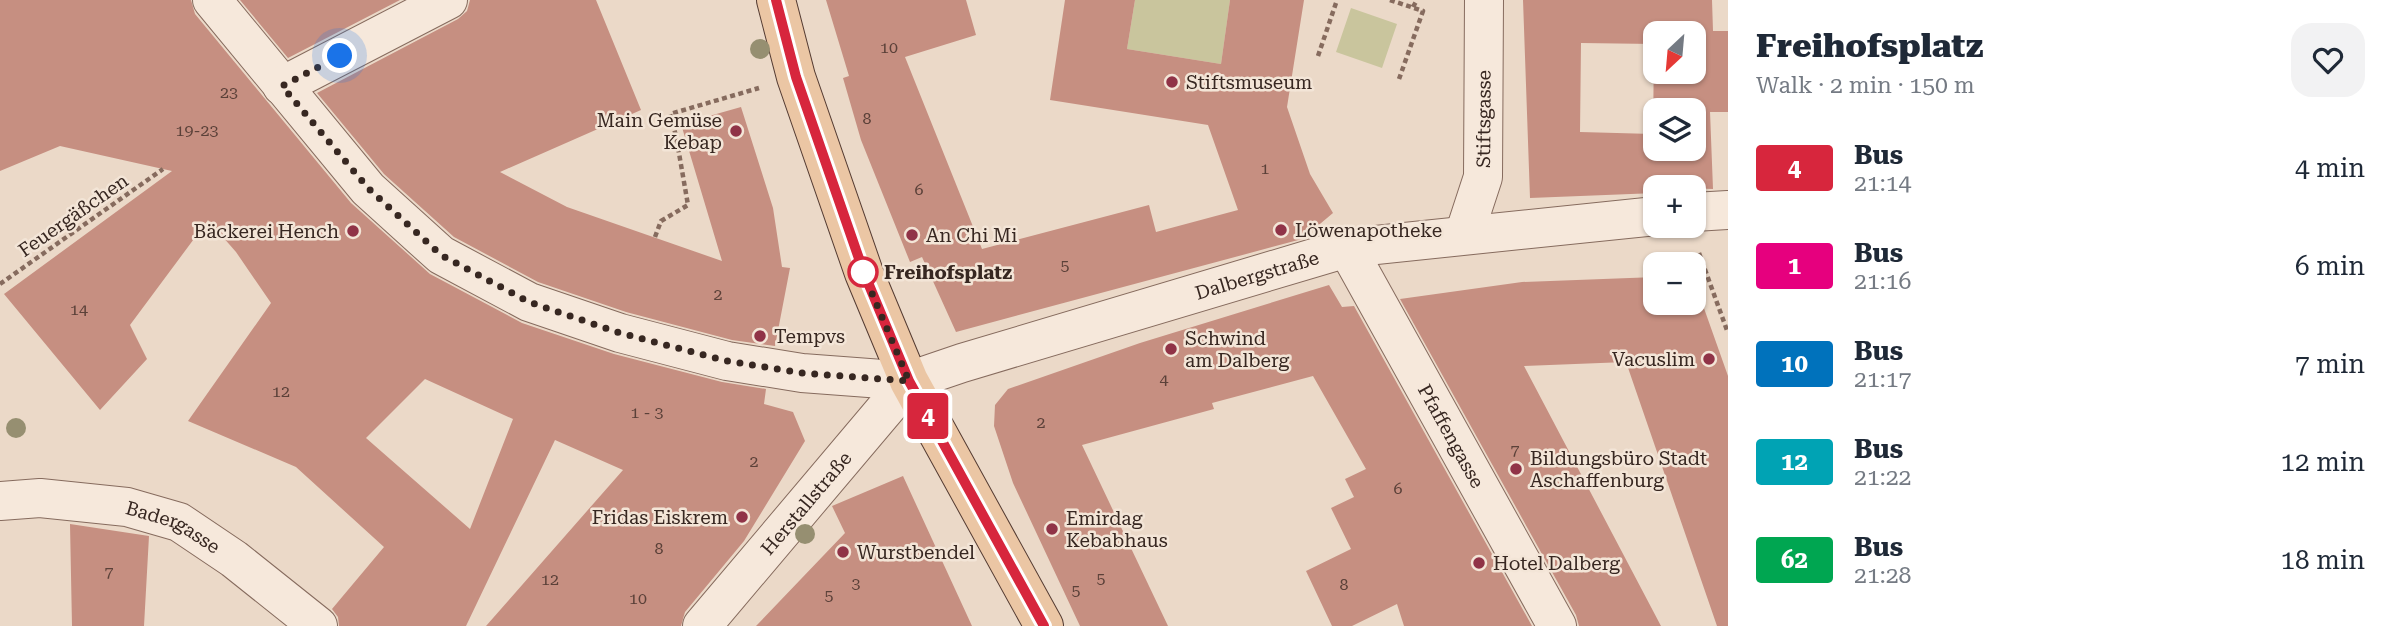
<!DOCTYPE html>
<meta charset="utf-8">
<style>
:root{--surface:#fff;--page:#f2f2f3;--text:#1f2937;--muted:#747a83}
body{margin:0;font-family:"Roboto Serif",serif;background:var(--page);color:var(--text);height:100vh;display:flex;flex-direction:column;font-size:26px;white-space:nowrap}
*{box-sizing:border-box;margin:0}
p{font-size:23px;color:var(--muted)}
.icon{flex:none;width:38px;height:38px;fill:none;stroke:currentColor;stroke-width:2;stroke-linecap:round;stroke-linejoin:round}
.map{position:relative;flex:1;overflow:hidden}
.panel{display:flex;flex-direction:column;background:var(--surface);width:665px}
.panel>*{flex:none}
.badge{padding:0 14px;border-radius:5px;font-size:24px;line-height:46px}
.needle{width:46px;rotate:206deg}
.tools{position:absolute;left:1643px;top:21px;display:grid;gap:14px}
.tools a{display:grid;place-items:center;width:63px;height:63px;border-radius:14px;background:var(--surface);box-shadow:0 2px 5px #0004;font-size:35px}
.you{position:absolute;width:35px;height:35px;margin:-18px;border:5px solid #fff;border-radius:50%;background:#1a73e8;box-shadow:0 0 0 10px #1a73e833}
.map>.badge{position:absolute;translate:-50% -50%;box-shadow:0 0 0 4px #fff}
.round{display:grid;place-items:center;flex:none;width:74px;height:74px;border-radius:21px;background:var(--page)}
.overview{display:flex;align-items:center;justify-content:space-between;height:119px;padding:0 28px}
h1{font-size:33px;font-weight:800;line-height:52px}
ul{padding:0;list-style:none}
li{display:flex;align-items:center;gap:21px;height:98px;padding:0 28px}
li div{flex:1}
li b{display:block;font-size:26px}
li em{font-style:normal}
li .badge{min-width:77px;font-weight:700;text-align:center}
main{display:flex;flex:1;min-height:0}
.map>svg:first-child{display:block}
.green{fill:#c9c59d}
.building{fill:#c68f81;fill-rule:evenodd}
.lines{fill:none;stroke-linecap:round;stroke-linejoin:round}
.minor-casing{stroke:#866b5e;stroke-width:40}
.major-casing{stroke:#543b32;stroke-width:40}
.path{stroke:#866b5e;stroke-width:4.5;stroke-dasharray:5 3.5;stroke-linecap:butt}
.minor{stroke:#f6e8db;stroke-width:38}
.major{stroke:#ebc6a4;stroke-width:38}
.tree{fill:#968f71}
.line-casing{stroke:#fff;stroke-width:16}
.line{stroke:#d7263d;stroke-width:10}
.walk{stroke:#372721;stroke-width:7;stroke-dasharray:0 12.6}
.poi-dot{fill:#903347;stroke:#f3e5d7;stroke-width:2.5}
.stop-dot{fill:#fff;stroke:#d7263d;stroke-width:3.5}
.labels{text-anchor:middle;stroke-width:5;stroke-linejoin:round;paint-order:stroke}
.number-label{font-size:16px;fill:#5b4139}
.poi-label{font-size:19px;fill:#372721;stroke:#f3e5d7;text-anchor:start}
.street-label{font-size:19px;fill:#372721;stroke:#f3e5d7}
.stop-label{font-size:19px;font-weight:bold;fill:#372721;stroke:#f3e5d7;text-anchor:start}
</style>
<main>
<div class="map">
<svg width="1728" height="626" viewBox="0 0 1728 626">
<rect width="100%" height="100%" fill="#ebd9c8"/>
<path class="green" d="M1135 0H1230L1221 64 1127 49Z
M1351 8 1397 24 1382 68 1336 52Z"/>
<path class="building" d="M0 0H191L195 14 351 203 430 274 522 323 614 354 722 382 766 389 764 404 793 412 805 441 744 541 685 612 681 626H486L623 470 555 440 466 626H339L338 617 332 609 384 547 296 467 188 421 271 303 236 252 208 220 130 325 147 359 100 410 4 294 172 171 60 146 0 171ZM425 379 513 419 470 529 366 438Z
M240 0H400L288 58Z
M470 0H596L641 110 500 172 567 207 722 261 681 124 741 107 773 208 782 267 790 268 775 346 732 340 626 312 538 282 454 237 384 174 317 93 458 19 467 11Z
M826 0H966L976 35 905 57 982 249 1149 205 1156 232 1238 210 1208 125 1050 100 1065 0H1135L1127 49 1221 64 1230 0H1304L1287 107 1310 174 1333 213 1302 239 956 332 922 257 910 262 861 140 843 78 849 76Z
M1523 0H1712L1713 31H1728V112H1710L1713 189 1656 187V193L1530 198ZM1656 33H1694V72H1656ZM1581 43 1654 44 1653 134 1580 132ZM1656 110H1694V149H1656Z
M1656 277V303H1694V280L1728 376V626H1717L1626 362 1524 366 1661 626H1579L1576 615 1400 299 1522 282Z
M1329 285 1342 307 1354 306 1532 626H1404L1397 604 1352 626H1332L1306 571 1351 549 1331 508 1354 497 1345 479 1366 469 1313 376 1212 403 1214 409 1082 445 1168 626H1080L1013 483 994 426 995 405 1008 389 1140 343Z
M903 476 972 626H756L845 533 832 506Z
M70 524 149 536 144 626H72Z"/>
<g class="lines">
<defs>
<g id="minor">
<path id="s1" d="M212 0 368 189 441 255 529 302 620 333 727 361 802 373 909 381 962 363 1347 248 1656 216"/>
<path d="M282 86 448 0"/>
<path d="M1694 212 1728 210"/>
<path id="s2" d="M1464 235 1483 177 1484 0"/>
<path id="s3" d="M1347 248 1557 626"/>
<path id="s4" d="M0 501 40 498 127 507 179 522 234 559 318 626"/>
<path id="s5" d="M702 626 909 381"/>
</g>
<path id="major" d="M776 0 796 77 864 273 909 381 1044 626"/>
</defs>
<use href="#minor" class="minor-casing"/>
<use href="#major" class="major-casing"/>
<path class="path" d="M1390 0 1423 11 1398 82
M1413 7 1417 0
M1318 56 1337 0
M655 237 661 221 688 205 676 136 670 114 759 88
M1699 253 1728 333
M0 284 163 169"/>
<use href="#minor" class="minor"/>
<use href="#major" class="major"/>
</g>
<g class="tree">
<circle cx="760" cy="49" r="10"/>
<circle cx="16" cy="428" r="10"/>
<circle cx="805" cy="534" r="10"/>
</g>
<g class="lines">
<defs>
<path id="line" d="M776 0 796 77 864 273 909 381 1044 626"/>
</defs>
<use href="#line" class="line-casing"/>
<use href="#line" class="line"/>
<path class="walk" d="M340 56 282 86 368 188 441 255 529 302 620 333 727 361 802 373 909 381 863 272"/>
</g>
<g class="poi-dot">
<circle cx="1172" cy="82" r="7"/>
<circle cx="736" cy="131" r="7"/>
<circle cx="1281" cy="230" r="7"/>
<circle cx="353" cy="231" r="7"/>
<circle cx="912" cy="235" r="7"/>
<circle cx="760" cy="336" r="7"/>
<circle cx="1171" cy="349" r="7"/>
<circle cx="1709" cy="359" r="7"/>
<circle cx="1516" cy="469" r="7"/>
<circle cx="742" cy="517" r="7"/>
<circle cx="1052" cy="529" r="7"/>
<circle cx="843" cy="552" r="7"/>
<circle cx="1479" cy="563" r="7"/>
</g>
<circle class="stop-dot" cx="863" cy="272" r="14"/>
<g class="labels">
<g class="number-label">
<text x="889" y="53">10</text>
<text x="229" y="98">23</text>
<text x="867" y="124">8</text>
<text x="197" y="136">19-23</text>
<text x="1265" y="174">1</text>
<text x="919" y="195">6</text>
<text x="1065" y="271">5</text>
<text x="718" y="300">2</text>
<text x="79" y="315">14</text>
<text x="1164" y="385">4</text>
<text x="281" y="397">12</text>
<text x="647" y="418">1 - 3</text>
<text x="1041" y="428">2</text>
<text x="1515" y="455">7</text>
<text x="754" y="467">2</text>
<text x="1398" y="494">6</text>
<text x="659" y="554">8</text>
<text x="109" y="577">7</text>
<text x="1101" y="584">5</text>
<text x="550" y="585">12</text>
<text x="856" y="589">3</text>
<text x="1344" y="590">8</text>
<text x="1076" y="596">5</text>
<text x="829" y="601">5</text>
<text x="638" y="604">10</text>
</g>
<g class="poi-label">
<text x="1186" y="89">Stiftsmuseum</text>
<text x="722" y="127" text-anchor="end">Main Gemüse<tspan x="722" dy="22">Kebap</tspan></text>
<text x="1295" y="237">Löwenapotheke</text>
<text x="339" y="238" text-anchor="end">Bäckerei Hench</text>
<text x="926" y="242">An Chi Mi</text>
<text x="774" y="343">Tempvs</text>
<text x="1185" y="345">Schwind<tspan x="1185" dy="22">am Dalberg</tspan></text>
<text x="1695" y="366" text-anchor="end">Vacuslim</text>
<text x="1530" y="465">Bildungsbüro Stadt<tspan x="1530" dy="22">Aschaffenburg</tspan></text>
<text x="728" y="524" text-anchor="end">Fridas Eiskrem</text>
<text x="1066" y="525">Emirdag<tspan x="1066" dy="22">Kebabhaus</tspan></text>
<text x="857" y="559">Wurstbendel</text>
<text x="1493" y="570">Hotel Dalberg</text>
</g>
<g class="street-label">
<text dy="7" stroke="none"><textPath href="#s2" startOffset="119">Stiftsgasse</textPath></text>
<text transform="translate(73 215) rotate(-35)" y="7">Feuergäßchen</text>
<text dy="7" stroke="none"><textPath href="#s1" startOffset="1197">Dalbergstraße</textPath></text>
<text dy="7" stroke="none"><textPath href="#s3" startOffset="215">Pfaffengasse</textPath></text>
<text dy="7" stroke="none"><textPath href="#s5" startOffset="161">Herstallstraße</textPath></text>
<text dy="7" stroke="none"><textPath href="#s4" startOffset="178">Badergasse</textPath></text>
</g>
<g class="stop-label">
<text x="884" y="279">Freihofsplatz</text>
</g>
</g>
</svg>
<div class="tools">
<a><svg class="needle" viewBox="-14 -14 28 28"><path d="M0-13l5 13h-10z" fill="#e53935"/><path d="M0 13l5-13h-10z" fill="#747a83"/></svg></a>
<a><svg class="icon" aria-label="layers" viewBox="0 0 24 24"><path d="M12 4l9 5-9 5-9-5zM3 14l9 5 9-5"/></svg></a>
<a>+</a>
<a>−</a>
</div>
<div class="you" style="left:340px;top:56px"></div>
<b class="badge" style="left:928px;top:416px;background:#d7263d;color:#fff">4</b>
</div>
<section class="panel">
<div class="overview"><div><h1>Freihofsplatz</h1><p>Walk · 2 min · 150 m</p></div><a class="round"><svg class="icon" aria-label="heart" viewBox="0 0 24 24"><path d="M12 20l-8-8c-3-5 5-10 8-4 3-6 11-1 8 4z"/></svg></a></div>
<ul>
<li><span class="badge" style="background:#d7263d;color:#fff">4</span><div><b>Bus</b><p>21:14</p></div><em>4 min</em></li>
<li><span class="badge" style="background:#e6007e;color:#fff">1</span><div><b>Bus</b><p>21:16</p></div><em>6 min</em></li>
<li><span class="badge" style="background:#0072bc;color:#fff">10</span><div><b>Bus</b><p>21:17</p></div><em>7 min</em></li>
<li><span class="badge" style="background:#00a3b4;color:#fff">12</span><div><b>Bus</b><p>21:22</p></div><em>12 min</em></li>
<li><span class="badge" style="background:#00a651;color:#fff">62</span><div><b>Bus</b><p>21:28</p></div><em>18 min</em></li>
</ul>
</section>
</main>
